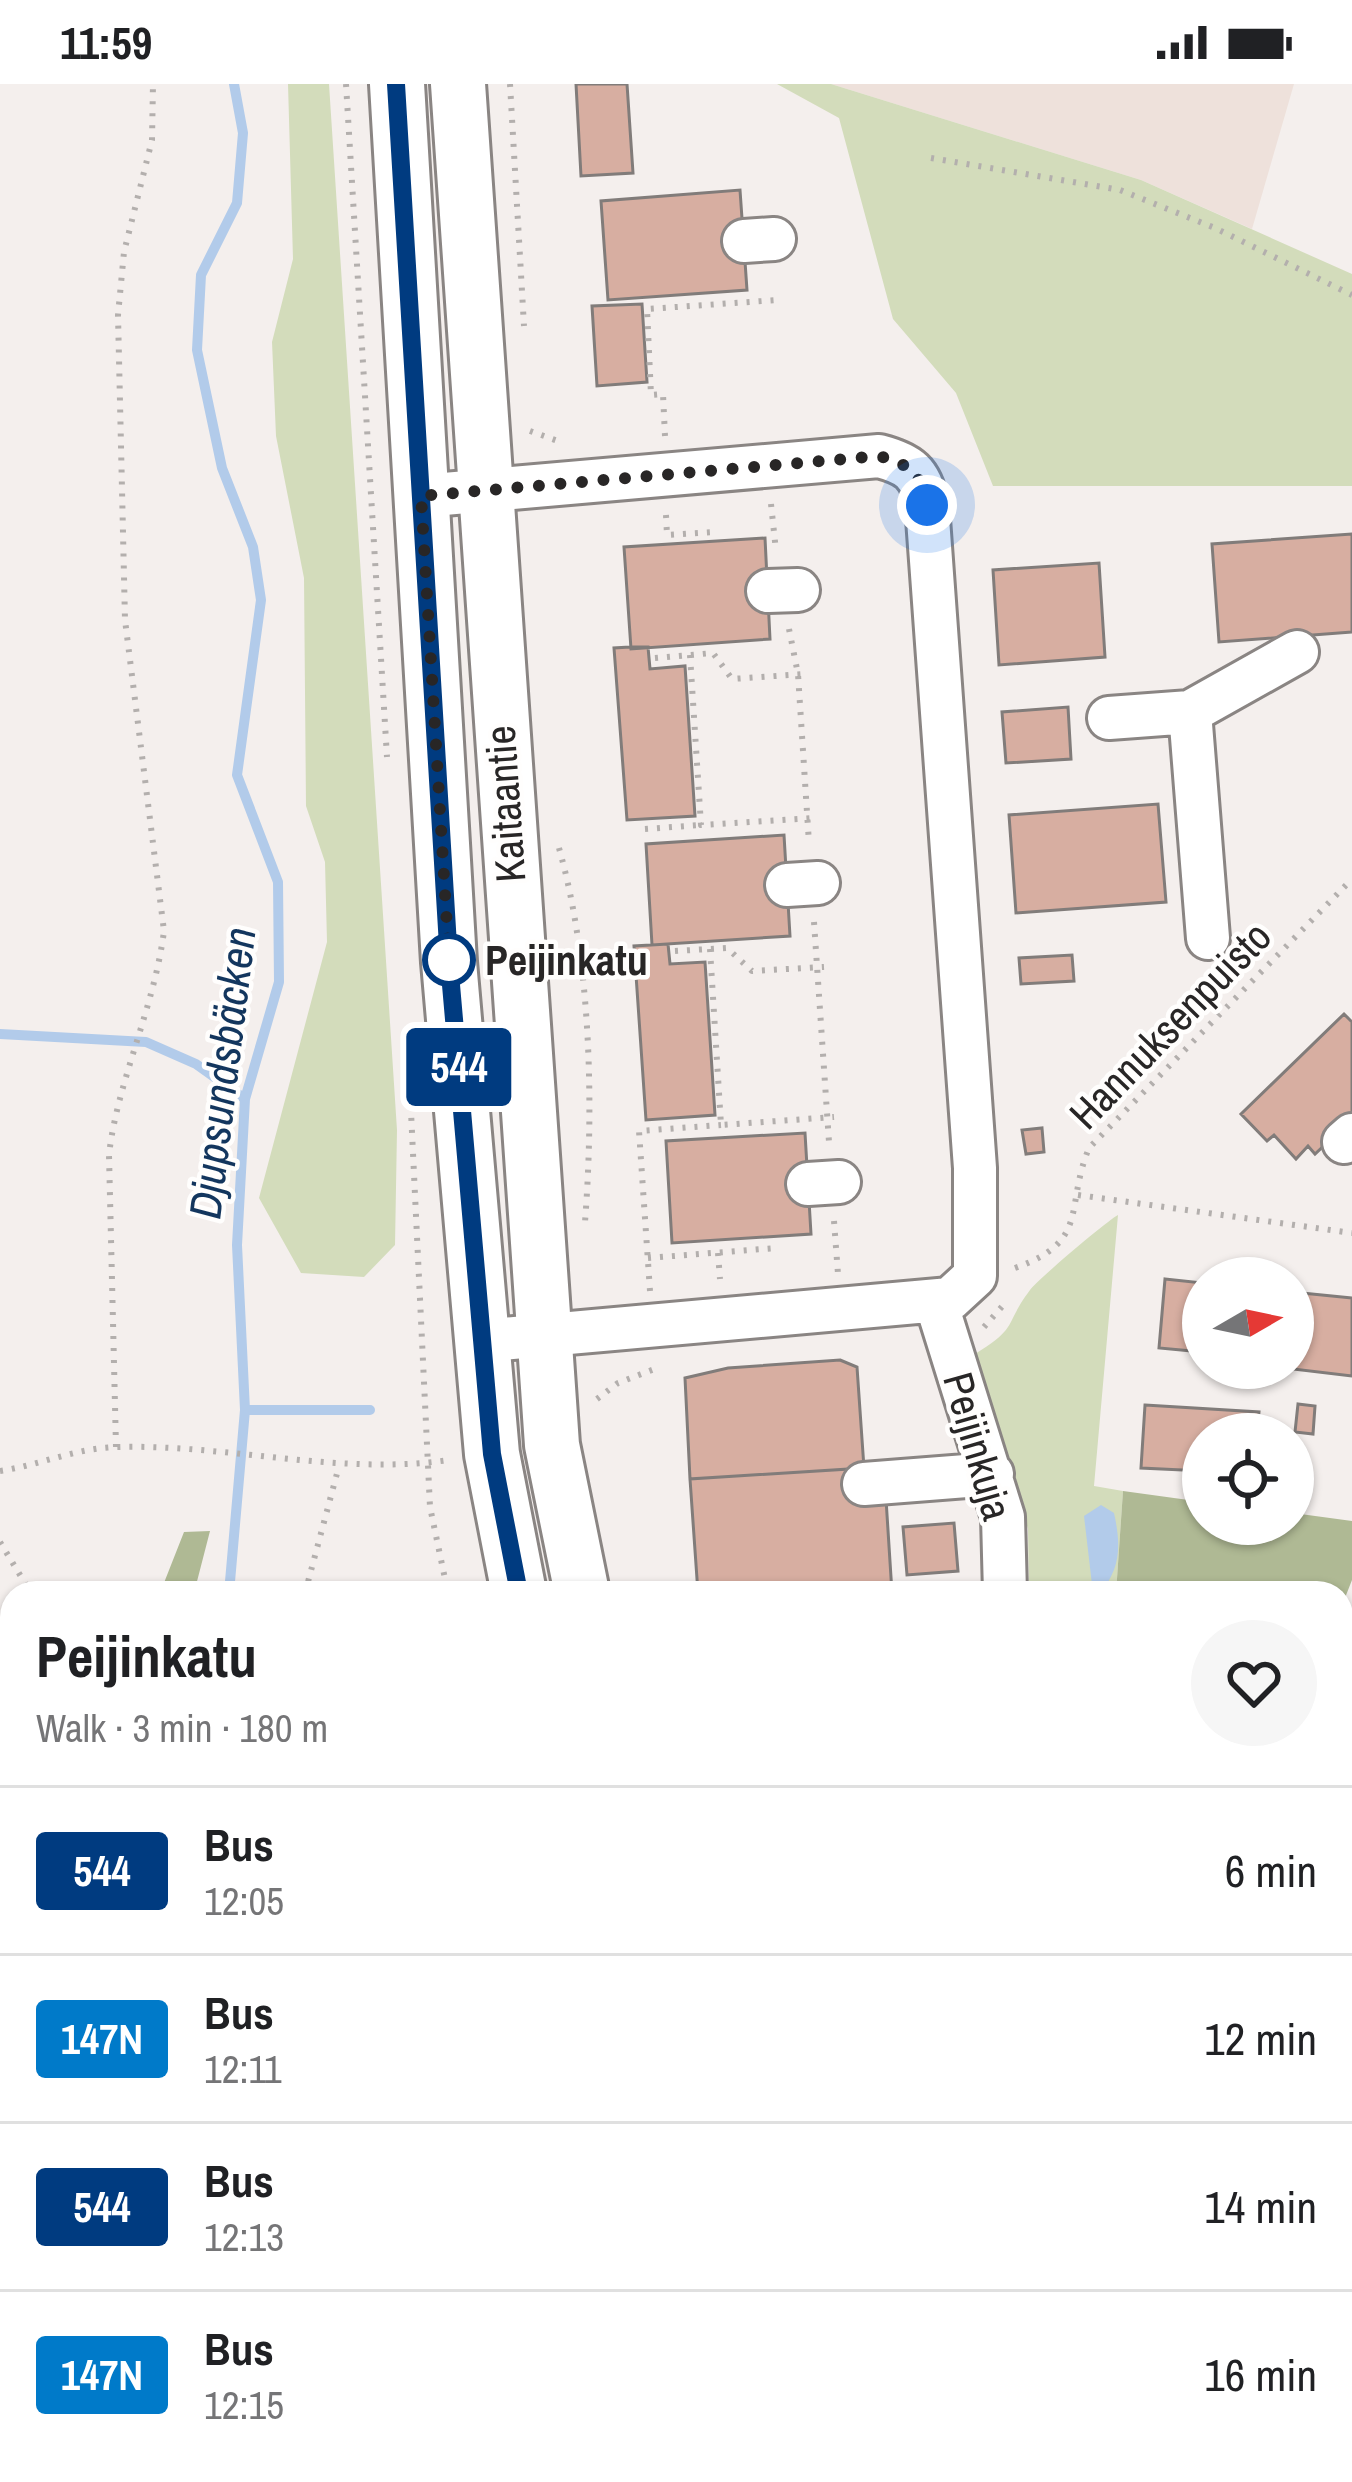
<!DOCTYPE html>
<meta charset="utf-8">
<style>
:root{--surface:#fff;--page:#f6f6f6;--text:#202124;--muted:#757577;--line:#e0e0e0}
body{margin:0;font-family:"Archivo Narrow",sans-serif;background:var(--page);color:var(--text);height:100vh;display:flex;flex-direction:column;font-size:45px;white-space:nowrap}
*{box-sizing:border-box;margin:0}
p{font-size:39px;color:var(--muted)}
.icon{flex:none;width:66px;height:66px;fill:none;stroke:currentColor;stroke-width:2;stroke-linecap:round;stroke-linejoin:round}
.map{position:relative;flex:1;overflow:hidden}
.sheet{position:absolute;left:0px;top:1497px;width:1353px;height:903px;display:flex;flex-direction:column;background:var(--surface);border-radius:36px 36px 0 0;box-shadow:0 3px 9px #0004}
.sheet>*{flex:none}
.badge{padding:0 24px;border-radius:9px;font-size:42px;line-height:78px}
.needle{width:78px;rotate:81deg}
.controls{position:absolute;left:1182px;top:1173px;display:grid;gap:24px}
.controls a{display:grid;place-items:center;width:132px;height:132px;border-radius:50%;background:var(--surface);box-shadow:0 3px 9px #0004;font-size:60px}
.you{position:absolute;width:60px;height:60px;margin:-30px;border:9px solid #fff;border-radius:50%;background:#1a73e8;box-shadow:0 0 0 18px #1a73e833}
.map>.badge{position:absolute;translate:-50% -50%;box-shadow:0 0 0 6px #fff}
.round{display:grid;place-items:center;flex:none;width:126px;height:126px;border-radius:63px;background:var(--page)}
.headline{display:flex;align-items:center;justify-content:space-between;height:204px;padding:0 36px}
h1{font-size:57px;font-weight:700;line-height:90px}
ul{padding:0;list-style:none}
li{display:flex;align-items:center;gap:36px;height:168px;padding:0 36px;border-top:3px solid var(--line)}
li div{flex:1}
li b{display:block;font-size:45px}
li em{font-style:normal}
li .badge{min-width:132px;font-weight:700;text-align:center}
.status{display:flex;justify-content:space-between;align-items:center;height:84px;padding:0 60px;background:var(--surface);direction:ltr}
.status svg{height:33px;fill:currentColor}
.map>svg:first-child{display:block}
.built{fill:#eee1db}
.green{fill:#d3dcbb}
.forest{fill:#afb994}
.water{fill:#b2cbea}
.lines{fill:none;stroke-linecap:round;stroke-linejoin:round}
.stream{stroke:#b2cbea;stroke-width:10}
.building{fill:#d7aea1;stroke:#817c7a;stroke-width:3}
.minor-casing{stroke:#8a8583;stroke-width:48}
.major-casing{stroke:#8a8583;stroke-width:60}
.path{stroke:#b3afad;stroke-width:6;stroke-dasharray:3 9;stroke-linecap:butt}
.minor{stroke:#fff;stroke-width:42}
.major{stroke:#fff;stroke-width:54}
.line-casing{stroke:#fff;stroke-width:27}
.line{stroke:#003b80;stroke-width:18}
.walk{stroke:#282626;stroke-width:12;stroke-dasharray:0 21.6}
.stop-dot{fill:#fff;stroke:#003b80;stroke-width:6}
.labels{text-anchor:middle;stroke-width:9;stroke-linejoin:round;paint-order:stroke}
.street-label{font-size:42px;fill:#282626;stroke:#fffefd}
.stop-label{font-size:42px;font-weight:bold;fill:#282626;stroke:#fffefd;text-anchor:start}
.water-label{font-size:45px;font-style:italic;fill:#13365e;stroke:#fffefd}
</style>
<div class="status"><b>11:59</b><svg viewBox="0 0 49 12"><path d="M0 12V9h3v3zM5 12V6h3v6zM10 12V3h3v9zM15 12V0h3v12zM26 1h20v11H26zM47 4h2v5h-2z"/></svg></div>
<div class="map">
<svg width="1352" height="2398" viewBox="0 0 1352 2398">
<rect width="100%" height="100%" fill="#f4efed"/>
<path class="built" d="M831 0H1294L1252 145 1141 96Z"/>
<path class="green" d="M288 0H329L397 1046 395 1161 364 1193 301 1189 259 1114 327 858 325 778 306 722 304 494 276 352 272 258 293 175Z
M777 0H831L1141 96 1352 190V402H993L956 309 893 235 839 34Z
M1118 1131 1094 1402 1123 1407 1116 1509H1029L1028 1445 975 1270C1020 1242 1003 1242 1030 1206 1036 1197 1108 1136 1118 1131Z"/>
<path class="forest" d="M1123 1407 1203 1418V1440H1293V1429L1352 1437V1496L1341 1524V1509H1116Z
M210 1447 194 1509H160L184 1448Z"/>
<path class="water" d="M1101 1421 1114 1429C1121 1461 1121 1484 1100 1509H1093L1084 1432Z"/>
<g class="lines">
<path class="stream" d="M0 950 146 958 196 980 245 1015
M245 1326H370
M229 1509 245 1326 237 1161 245 1015 279 898 278 798 237 691 261 516 253 463 222 384 197 266 201 191 237 119 243 49 234 0
M99 2398 103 2388"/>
</g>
<path class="building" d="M576 0H627L633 89 581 92Z
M740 106 747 206 608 216 601 117Z
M642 220 647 298 597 302 592 222Z
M1352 450V548L1219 558 1212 460Z
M765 454 770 555 631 565 624 463Z
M1099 479 1105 573 999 581 993 486Z
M630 563H648L650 585 685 582 695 732 627 736 614 564Z
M1068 623 1071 675 1006 679 1002 628Z
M1158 720 1166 818 1016 829 1009 731Z
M784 751 790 852 652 861 646 760Z
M668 860 670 880 705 878 715 1031 646 1036 634 862Z
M1072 871 1074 897 1021 900 1019 874Z
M1344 930 1352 938V1035L1315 1070 1308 1062 1296 1075 1274 1051 1267 1057 1241 1030Z
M1042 1044 1044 1068 1026 1070 1022 1046Z
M805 1049 811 1150 672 1159 666 1057Z
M1165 1195 1203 1199V1268L1159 1264Z
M1302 1209 1352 1214V1292L1293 1285Z
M840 1276 857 1283 864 1384 690 1395 685 1294 728 1284Z
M1298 1320 1315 1322 1313 1350 1295 1348Z
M1145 1321 1259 1328 1257 1350H1203V1387L1141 1384Z
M864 1384 886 1415 892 1509H698L690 1395Z
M954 1439 958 1487 907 1491 903 1443Z
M0 1603 12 1625V1680L0 1687Z
M1341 1778 1352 1779V1882L1341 1881Z
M1352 2022V2112L1341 2111Z
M1352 2205V2296L1341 2299V2208Z"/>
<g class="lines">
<defs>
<path id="minor" d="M744 157 774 155
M421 412 879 372C909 380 921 388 927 421L975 1084V1192L950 1215 480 1257
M768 507 798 506
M1109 634 1190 628
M787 801 818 799
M1208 854 1190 628 1297 568
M1344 1058 1352 1051
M808 1100 839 1098
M936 1218 1003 1433 1005 1509
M864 1400 992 1390"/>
<path id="major" d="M397 0 449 878 492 1370 519 1509
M458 0 552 1361 582 1509
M957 2388 963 2398
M1036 2388 1048 2398"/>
</defs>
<use href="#minor" class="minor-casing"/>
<use href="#major" class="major-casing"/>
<path class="path" d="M346 0 387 673
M510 0 524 242
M931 74 1120 106 1215 144 1352 211
M530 347 558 357
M665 352 663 310 651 311 647 225 778 216
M771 420 776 467
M666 431 667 451 715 448
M789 545 798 590 809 759
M690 571 701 741 813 734
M655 574 713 569 732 595 804 590
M645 745 701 741
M559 764C591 877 594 1021 585 1138
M814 838 829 1058
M710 865 721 1041 834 1033
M675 867 727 864 752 887 824 883
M409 986 430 1423 448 1509
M1078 1111 1352 1149
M834 1137 838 1190
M718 1169 720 1195
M648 1174 776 1164
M1015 1184C1091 1157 1064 1124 1089 1064L1352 795
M650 1207 639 1047 721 1041
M984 1243 1006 1218
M597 1315 618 1299 657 1284
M116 1363 109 1071C117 998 154 925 164 847L125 536 118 231 124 168 152 56 153 0
M0 1387C40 1381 76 1364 117 1363 229 1360 338 1392 449 1376
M0 1458 31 1509
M305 1509 339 1382
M1341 2367 1352 2365
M1142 2388 1204 2393 1230 2388
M143 2398 146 2388"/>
<use href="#minor" class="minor"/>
<use href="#major" class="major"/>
</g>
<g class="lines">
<defs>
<path id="line" d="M396 0 449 878 492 1370 519 1509"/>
</defs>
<use href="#line" class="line-casing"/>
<use href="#line" class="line"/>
<path class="walk" d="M449 876 421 412 879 372C909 380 921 389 927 421"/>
</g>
<circle class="stop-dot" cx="449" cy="876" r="24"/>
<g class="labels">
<g class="street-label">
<text transform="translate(505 720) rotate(-94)" y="15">Kaitaantie</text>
<text transform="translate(1170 941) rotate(-46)" y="15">Hannuksenpuisto</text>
<text transform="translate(978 1362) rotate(74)" y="15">Peijinkuja</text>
</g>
<g class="stop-label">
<text x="485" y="891">Peijinkatu</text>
</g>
<g class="water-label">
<text transform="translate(222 989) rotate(-83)" y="16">Djupsundsbäcken</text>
</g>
</g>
</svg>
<div class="controls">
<a><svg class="needle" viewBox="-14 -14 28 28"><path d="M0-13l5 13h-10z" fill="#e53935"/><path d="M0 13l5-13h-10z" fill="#757577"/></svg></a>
<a><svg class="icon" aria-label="locate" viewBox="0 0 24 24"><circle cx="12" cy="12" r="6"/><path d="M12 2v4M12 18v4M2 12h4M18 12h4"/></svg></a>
</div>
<div class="you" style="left:927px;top:421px"></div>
<b class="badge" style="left:459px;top:983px;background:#003b80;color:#fff">544</b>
<section class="sheet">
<div class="headline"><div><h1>Peijinkatu</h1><p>Walk · 3 min · 180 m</p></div><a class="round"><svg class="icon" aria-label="heart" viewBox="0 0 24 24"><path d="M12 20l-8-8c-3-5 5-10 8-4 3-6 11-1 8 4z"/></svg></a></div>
<ul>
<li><span class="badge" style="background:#003b80;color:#fff">544</span><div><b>Bus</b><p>12:05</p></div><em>6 min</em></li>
<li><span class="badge" style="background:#007ac9;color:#fff">147N</span><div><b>Bus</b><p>12:11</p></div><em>12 min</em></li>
<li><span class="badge" style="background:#003b80;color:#fff">544</span><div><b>Bus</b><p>12:13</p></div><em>14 min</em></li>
<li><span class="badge" style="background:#007ac9;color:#fff">147N</span><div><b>Bus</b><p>12:15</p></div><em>16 min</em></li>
</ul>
</section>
</div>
